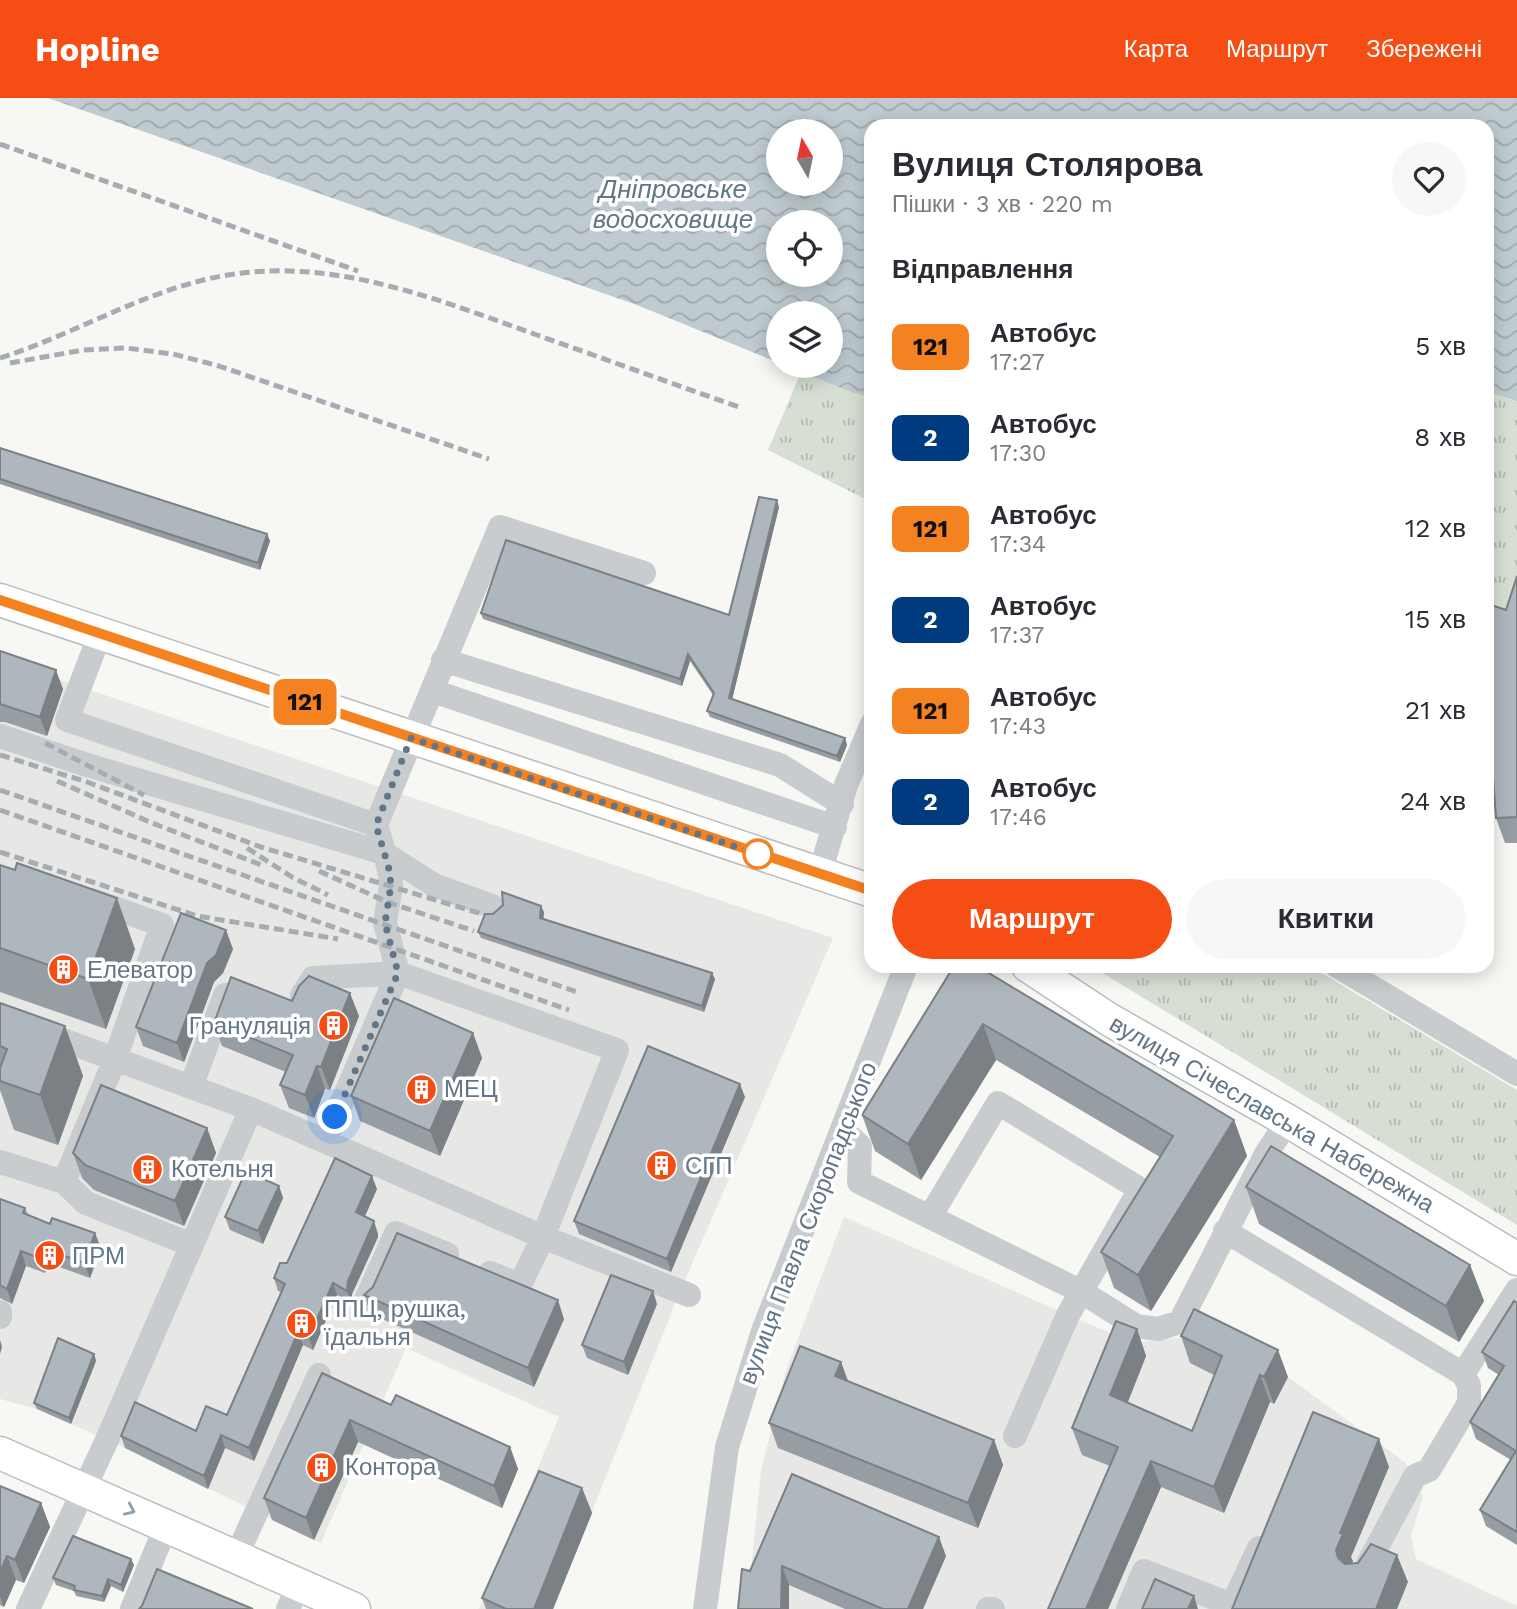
<!DOCTYPE html>
<html lang="uk">
<meta charset="utf-8">
<style>
:root{--surface:#fff;--page:#f7f7f7;--text:#2b2b33;--muted:#7c7c81;--accent:#f54d14}
body{margin:0;font-family:"Work Sans",sans-serif;background:var(--page);color:var(--text);height:100vh;display:flex;flex-direction:column;font-size:26px;white-space:nowrap}
*{box-sizing:border-box;margin:0}
p{font-size:23px;color:var(--muted)}
.icon{flex:none;width:38px;height:38px;fill:none;stroke:currentColor;stroke-width:2;stroke-linecap:round;stroke-linejoin:round}
.map{position:relative;flex:1;overflow:hidden}
.details{position:absolute;left:864px;top:21px;width:630px;height:854px;display:flex;flex-direction:column;background:var(--surface);border-radius:21px;box-shadow:0 4px 18px #0003}
.details>*{flex:none}
.badge{padding:0 14px;border-radius:10px;font-size:24px;line-height:46px}
.needle{width:46px;rotate:351deg}
.controls{position:absolute;left:766px;top:21px;display:grid;gap:14px}
.controls a{display:grid;place-items:center;width:77px;height:77px;border-radius:50%;background:var(--surface);box-shadow:0 4px 18px #0003;font-size:35px}
.you{position:absolute;width:35px;height:35px;margin:-18px;border:5px solid #fff;border-radius:50%;background:#1a73e8;box-shadow:0 0 0 10px #1a73e833}
.map>.badge{position:absolute;translate:-50% -50%;box-shadow:0 0 0 4px #fff}
h2{padding:0 28px;font-size:26px;line-height:63px}
.round{display:grid;place-items:center;flex:none;width:74px;height:74px;border-radius:37px;background:var(--page)}
.summary{display:flex;align-items:center;justify-content:space-between;height:119px;padding:0 28px}
h1{font-size:33px;font-weight:600;line-height:52px}
.action{display:flex;gap:14px;margin-top:auto;padding:14px 28px}
.action a{flex:1;height:80px;border-radius:42px;background:var(--accent);color:#fff;font-size:28px;font-weight:600;line-height:80px;text-align:center}
.action a+a{background:var(--page);color:var(--text)}
ul{padding:0;list-style:none}
li{display:flex;align-items:center;gap:21px;height:91px;padding:0 28px}
li div{flex:1}
li b{display:block;font-size:26px}
li em{font-style:normal}
li .badge{min-width:77px;font-weight:700;text-align:center}
header{display:flex;align-items:center;gap:42px;box-sizing:border-box;height:98px;padding:0 35px;background:var(--accent);color:#fff}
header strong{font-size:33px}
nav{display:flex;gap:38px;margin-inline-start:auto;font-size:24px}
.map>svg:first-child{display:block}
.built{fill:#e7e8e6}
.grass{fill:url(#grass-tufts)}
.water{fill:url(#water-waves);fill-rule:evenodd}
.lines{fill:none;stroke-linecap:round;stroke-linejoin:round}
.major-casing{stroke:#b9bdc1;stroke-width:35}
.minor{stroke:#c8cccf;stroke-width:24}
.major{stroke:#fff;stroke-width:32}
.rail{stroke:#a5acb2;stroke-width:5;stroke-dasharray:10 5;stroke-linecap:butt}
.wall{fill:#969da3}
.shaded-wall{fill:#7a8084}
.building{fill:#aeb7bd;stroke:#7a8084;stroke-width:2}
.oneway{stroke:#919fab}
.line-casing{stroke:#fff;stroke-width:16}
.line{stroke:#f58220;stroke-width:10}
.walk{stroke:#627687;stroke-width:7;stroke-dasharray:0 12.6}
.stop-dot{fill:#fff;stroke:#f58220;stroke-width:3.5}
.labels{text-anchor:middle;stroke-width:7;stroke-linejoin:round;paint-order:stroke}
.poi-label{font-size:24px;fill:#627687;stroke:#fff;text-anchor:start}
.street-label{font-size:24px;fill:#627687;stroke:#fff}
.water-label{font-size:26px;font-style:italic;fill:#5e7983;stroke:#fff}
</style>
<header>
<strong>Hopline</strong>
<nav><a>Карта</a><a>Маршрут</a><a>Збережені</a></nav>
</header>
<div class="map">
<svg width="1517" height="1511" viewBox="0 0 1517 1511">
<defs>
<pattern id="grass-tufts" width="24" height="20" patternUnits="userSpaceOnUse" patternTransform="scale(1.75)"><rect width="24" height="20" fill="#d7dfd3"/><path d="M3 7l-1-3M5 7V3M7 7l1-3M15 17l-1-3M17 17v-4M19 17l1-3" fill="none" stroke="#b2b9b1"/></pattern>
<pattern id="water-waves" width="16" height="10" patternUnits="userSpaceOnUse" patternTransform="scale(1.75)"><rect width="16" height="10" fill="#bfcbd0"/><path d="M0 5q4-4 8 0t8 0" fill="none" stroke="#9fa9ae"/></pattern>
</defs>
<rect width="100%" height="100%" fill="#f7f7f3"/>
<path class="built" d="M0 562 833 840 677 1201 553 1511H479L559 1319 406 1250 321 1445 125 1350 37 1311 0 1301Z
M844 1119 1133 1245 1204 1237 1288 1279 1406 1365 1423 1399 1411 1438 1416 1461 1517 1508V1511H747L761 1373 786 1272Z"/>
<path class="grass" d="M801 274 853 295 871 299V404L768 352Z
M1488 294 1517 303V530L1488 528Z
M1091 868H1310L1517 992V1127Z"/>
<path class="water" d="M48 0H1517V303L1488 294V28H872L871 299 853 295 786 268H831V215H779V265L637 207ZM779 33H831V86H779ZM779 124H831V177H779Z"/>
<g class="lines">
<defs>
<path id="major" d="M0 502 872 793
M1028 868 1110 922 1288 1023 1517 1161
M0 1355 354 1511"/>
</defs>
<use href="#major" class="major-casing"/>
<path class="minor" d="M100 536 67 622 376 727
M443 562 780 667 842 706
M433 593 835 729
M0 638 87 667 384 755 434 787 492 808
M820 775 846 687 872 626
M1337 868 1517 976
M302 897 313 880 398 875 617 952 543 1139 520 1187 490 1175
M0 919 251 1011 543 1139 689 1197
M191 989 225 897
M843 1032 860 1048 859 1084 1082 1194 1136 1228 1158 1231 1180 1224 1266 1056 1288 1023
M325 1043 398 875 385 825 391 787 389 771 376 727 500 429 644 475
M0 1064 64 1084 86 1105 192 1147
M64 1084 115 961 162 827 92 802
M931 1117 998 1005 1140 1091 1068 1217 1015 1338
M1225 1133 1463 1276 1469 1287V1305L1429 1372 1415 1378 1362 1477
M366 1202 396 1135 447 1156
M0 1214V1219
M1463 1276 1517 1192
M236 1459 319 1277
M28 1511 106 1344 251 1011
M132 1511 166 1428
M288 1511 299 1487
M705 1511 727 1349 763 1233 906 868
M988 1511H993
M1128 1511 1144 1473 1232 1507 1259 1450"/>
<use href="#major" class="major"/>
<path class="rail" d="M0 46 358 173
M0 260C79 235 151 188 234 176 339 161 439 202 537 237 605 261 673 286 742 310
M10 265 83 252 126 250 173 256 219 268 489 361
M45 645 144 697
M0 657 87 684 261 749 482 816
M57 683 152 725 264 768
M0 692 577 894
M0 712 569 912
M247 750 292 779 328 797
M0 754 197 818 338 841
M319 773 387 804 474 833"/>
</g>
<path class="wall" d="M0 350 267 436 270 443 260 472 0 386Z
M779 409 732 601 845 640 847 647 840 664 710 619 707 613 713 597 690 563 682 588 483 521 481 515 729 517Z
M1517 478V745H1505L1496 720 1495 705 1488 704V506L1506 512Z
M0 553 63 591 47 638 5 624H0Z
M0 767 15 772 135 851 106 931 0 894Z
M544 814 543 820 712 875 715 881 704 914 481 840 478 834 493 816Z
M233 851 223 875 214 884 184 964 143 948 136 929Z
M954 868 1234 1022 1247 1058 1151 1213 1114 1190 1101 1154 1160 1059 996 962 921 1082 875 1053 862 1017Z
M292 903 359 918 330 992 325 991 314 1020 289 1010 280 987 286 974 222 948 214 925Z
M0 905 65 928 83 978 58 1047 14 1032 0 992Z
M473 935 482 960 440 1058 360 1023 351 998Z
M745 999 671 1174 579 1136 574 1123Z
M207 1030 216 1055 184 1128 94 1092 82 1080 73 1055Z
M279 1088 283 1100 263 1146 230 1132 225 1119Z
M1246 1089 1470 1167 1484 1203 1459 1244 1259 1126Z
M377 1091 365 1118 378 1136V1139L352 1196V1205L337 1197 313 1252 303 1247 254 1363 225 1350 208 1391 125 1350 121 1338 196 1333 227 1317 281 1194 278 1193 274 1180 287 1165Z
M0 1101 25 1110 28 1117 101 1150 90 1180 48 1165 45 1175 26 1168 12 1206 0 1200Z
M364 1197 564 1221 534 1289 371 1216Z
M1517 1205V1447L1486 1428 1480 1412 1511 1362 1476 1341 1470 1324 1499 1277 1488 1270 1482 1254Z
M657 1206 628 1277 587 1260 582 1247Z
M1137 1231 1146 1258 1128 1304 1192 1333 1214 1277 1190 1265 1181 1238 1288 1279 1274 1306 1270 1304 1224 1415 1161 1389 1108 1511H1048L1110 1368 1082 1357 1072 1330Z
M94 1256 96 1263 71 1326 37 1311 34 1305Z
M841 1264 848 1283 994 1342 1003 1367 978 1430 778 1350 769 1325Z
M322 1275 391 1307 510 1349 518 1371 502 1410 358 1344 314 1442 272 1422 264 1400Z
M792 1376 946 1458 923 1511H845L789 1487V1511H738L750 1473Z
M0 1388 41 1405 50 1429 24 1485 16 1482 4 1509 0 1507Z
M582 1390 592 1415 553 1511H486L482 1500Z
M134 1467 123 1494 111 1488 104 1504 76 1498 74 1493 56 1487 53 1480Z"/>
<path class="shaded-wall" d="M777 402 779 409 731 606 729 600Z
M267 436 270 443 260 472 258 465Z
M688 556 690 563 682 588 680 581Z
M56 572 63 591 47 638 40 619Z
M845 640 847 647 840 664 837 658Z
M117 800 135 851 106 931 88 881Z
M541 808 544 814 543 826 540 820Z
M226 832 233 851 223 875 214 884 184 964 177 945 207 865Z
M712 875 715 881 704 914 702 908Z
M350 895 359 918 330 992 321 969Z
M983 926 996 962 921 1082 908 1046Z
M65 928 83 978 58 1047 40 997Z
M473 935 482 960 440 1058 430 1033Z
M317 968 325 991 314 1020 305 997Z
M740 986 745 999 671 1174 667 1161Z
M1234 1022 1247 1058 1151 1213 1138 1177Z
M207 1030 216 1055 184 1128 175 1103Z
M372 1078 377 1091 361 1127 356 1114Z
M279 1088 283 1100 263 1146 258 1133Z
M374 1123 378 1136V1139L352 1196V1205L347 1193 348 1183Z
M95 1135 101 1150 90 1180 84 1165Z
M43 1150 48 1165 45 1175 39 1160Z
M21 1153 26 1168 12 1206 7 1191Z
M1470 1167 1484 1203 1459 1244 1446 1208Z
M333 1185 337 1197 313 1252 309 1239Z
M653 1193 657 1206 628 1277 624 1264Z
M558 1202 564 1221 534 1289 528 1270Z
M1137 1231 1146 1258 1120 1323 1110 1297Z
M298 1234 303 1247 254 1363 249 1350Z
M0 1242 2 1249 0 1256Z
M1278 1252 1288 1279 1274 1306 1264 1279Z
M94 1256 96 1263 71 1326 69 1320Z
M841 1264 850 1289 835 1278Z
M1260 1277 1270 1304 1224 1415 1214 1389Z
M350 1322 358 1344 314 1442 306 1420Z
M221 1337 225 1350 208 1391 204 1378Z
M1379 1341 1389 1369 1351 1459 1353 1463 1346 1480 1336 1452 1340 1435Z
M994 1342 1003 1367 978 1430 968 1405Z
M510 1349 518 1371 502 1410 494 1388Z
M1151 1363 1161 1389 1108 1511H1086Z
M582 1390 592 1415 553 1511H534Z
M41 1405 50 1429 24 1485 15 1462Z
M939 1439 946 1458 923 1511H908Z
M1397 1457 1408 1484 1397 1511H1376Z
M7 1458 16 1482 4 1509 0 1498V1474Z
M131 1461 134 1467 123 1494 121 1487Z
M782 1468 789 1487V1511H781Z
M108 1481 111 1488 104 1504 102 1498Z
M1194 1498 1198 1511H1188Z"/>
<path class="building" d="M0 350 267 436 258 465 0 381Z
M759 399 777 402 729 600 845 640 837 658 707 613 714 595 688 556 680 581 481 515 506 442 729 517Z
M1517 478V719L1496 720 1493 680H1488V506L1506 512Z
M0 553 56 572 40 619 0 606Z
M17 765 117 800 88 881 0 850V767L15 772Z
M502 794 541 808 540 820 712 875 702 908 478 834 485 816H493L503 807Z
M181 815 226 832 216 857 207 865 177 945 136 929Z
M954 868H977L1234 1022 1138 1177 1101 1154 1173 1038 983 926 908 1046 862 1017Z
M309 878 350 895 321 969 317 968 305 997 280 987 293 957 214 925 231 879 292 903 299 888Z
M394 900 473 935 430 1033 351 998Z
M0 905 65 928 40 997 0 983V970L7 951 0 948Z
M648 948 740 986 667 1161 574 1123Z
M101 987 207 1030 175 1103 85 1067 73 1055Z
M1271 1048 1470 1167 1446 1208 1246 1089Z
M335 1060 372 1078 356 1114 374 1123 373 1126 348 1183 347 1193 333 1185 309 1239 298 1234 249 1350 221 1337 204 1378 121 1338 135 1304 196 1333 206 1308 227 1317 285 1186 274 1180 280 1165H287Z
M246 1073 279 1088 258 1133 225 1119Z
M0 1101 25 1110 23 1115 50 1126 52 1120 95 1135 84 1165 43 1150 39 1160 21 1153 7 1191 0 1187Z
M397 1135 558 1202 528 1270 364 1197 373 1189Z
M611 1177 653 1193 624 1264 582 1247Z
M1514 1203 1517 1205V1434L1480 1412 1516 1353 1470 1324 1504 1268 1482 1254Z
M1194 1211 1278 1252 1264 1279 1260 1277 1214 1389 1151 1363 1086 1511H1048L1118 1349 1072 1330 1116 1223 1137 1231 1110 1297 1192 1333 1222 1258 1181 1238Z
M58 1240 94 1256 69 1320 34 1305Z
M800 1248 841 1264 835 1278 994 1342 968 1405 769 1325Z
M322 1275 391 1307 396 1297 510 1349 494 1388 350 1322 306 1420 264 1400Z
M1313 1314 1379 1341 1340 1435 1343 1436 1336 1452 1338 1460 1345 1466 1358 1465 1371 1446 1397 1457 1376 1511H1232Z
M539 1373 582 1390 534 1511H506L482 1500Z
M792 1376 939 1439 908 1511H883L782 1468 781 1511H738L742 1471 750 1473Z
M0 1388 41 1405 15 1462 7 1458 0 1474Z
M73 1438 131 1461 121 1487 108 1481 102 1498 74 1492 75 1488 53 1480Z
M157 1471 253 1511H139L142 1508Z
M1155 1481 1194 1498 1188 1511H1142Z"/>
<defs><path id="oneway-chevron" d="M-2-3.5L2.5 0L-2 3.5" fill="none" stroke-width="1.6" stroke-linecap="round" stroke-linejoin="round" transform="scale(1.75)"/></defs>
<use class="oneway" href="#oneway-chevron" transform="translate(130 1412) rotate(24)"/>
<g class="lines">
<defs>
<path id="line" d="M0 502 872 793"/>
</defs>
<use href="#line" class="line-casing"/>
<use href="#line" class="line"/>
<path class="walk" d="M335 1019 398 875 385 825 391 787 389 771 376 727 411 640 758 756"/>
</g>
<defs>
<symbol id="building-disc" viewBox="-11 -11 22 22"><circle r="9.5" fill="#f54d14" stroke="#fff"/><path d="M-4-6H4V6H1V3H-1V6H-4ZM-2.5-4.3h1.7v1.8h-1.7ZM.8-4.3h1.7v1.8H.8ZM-2.5-1h1.7V.8h-1.7ZM.8-1h1.7V.8H.8Z" fill="#fff"/></symbol>
</defs>
<g fill-rule="evenodd">
<use href="#building-disc" x="46" y="854" width="35" height="35"/>
<use href="#building-disc" x="316" y="910" width="35" height="35"/>
<use href="#building-disc" x="404" y="974" width="35" height="35"/>
<use href="#building-disc" x="644" y="1050" width="35" height="35"/>
<use href="#building-disc" x="130" y="1054" width="35" height="35"/>
<use href="#building-disc" x="32" y="1140" width="35" height="35"/>
<use href="#building-disc" x="284" y="1208" width="35" height="35"/>
<use href="#building-disc" x="304" y="1352" width="35" height="35"/>
</g>
<circle class="stop-dot" cx="758" cy="756" r="14"/>
<g class="labels">
<g class="poi-label">
<text x="87" y="880">Елеватор</text>
<text x="311" y="936" text-anchor="end">Грануляція</text>
<text x="444" y="999">МЕЦ</text>
<text x="685" y="1076">СГП</text>
<text x="171" y="1079">Котельня</text>
<text x="72" y="1166">ПРМ</text>
<text x="324" y="1219">ППЦ, рушка,<tspan x="324" dy="28">їдальня</tspan></text>
<text x="345" y="1377">Контора</text>
</g>
<g class="street-label">
<text transform="translate(1272 1016) rotate(30)" y="8">вулиця Січеславська Набережна</text>
<text transform="translate(808 1125) rotate(-69)" y="8">вулиця Павла Скоропадського</text>
</g>
<g class="water-label">
<text x="673" y="100">Дніпровське<tspan x="673" dy="30">водосховище</tspan></text>
</g>
</g>
</svg>
<div class="controls">
<a><svg class="needle" viewBox="-14 -14 28 28"><path d="M0-13l5 13h-10z" fill="#e53935"/><path d="M0 13l5-13h-10z" fill="#7c7c81"/></svg></a>
<a><svg class="icon" aria-label="locate" viewBox="0 0 24 24"><circle cx="12" cy="12" r="6"/><path d="M12 2v4M12 18v4M2 12h4M18 12h4"/></svg></a>
<a><svg class="icon" aria-label="layers" viewBox="0 0 24 24"><path d="M12 4l9 5-9 5-9-5zM3 14l9 5 9-5"/></svg></a>
</div>
<div class="you" style="left:335px;top:1019px"></div>
<b class="badge" style="left:305px;top:604px;background:#f58220;color:#111">121</b>
<section class="details">
<div class="summary"><div><h1>Вулиця Столярова</h1><p>Пішки · 3 хв · 220 m</p></div><a class="round"><svg class="icon" aria-label="heart" viewBox="0 0 24 24"><path d="M12 20l-8-8c-3-5 5-10 8-4 3-6 11-1 8 4z"/></svg></a></div>
<h2>Відправлення</h2>
<ul>
<li><span class="badge" style="background:#f58220;color:#111">121</span><div><b>Автобус</b><p>17:27</p></div><em>5 хв</em></li>
<li><span class="badge" style="background:#003b80;color:#fff">2</span><div><b>Автобус</b><p>17:30</p></div><em>8 хв</em></li>
<li><span class="badge" style="background:#f58220;color:#111">121</span><div><b>Автобус</b><p>17:34</p></div><em>12 хв</em></li>
<li><span class="badge" style="background:#003b80;color:#fff">2</span><div><b>Автобус</b><p>17:37</p></div><em>15 хв</em></li>
<li><span class="badge" style="background:#f58220;color:#111">121</span><div><b>Автобус</b><p>17:43</p></div><em>21 хв</em></li>
<li><span class="badge" style="background:#003b80;color:#fff">2</span><div><b>Автобус</b><p>17:46</p></div><em>24 хв</em></li>
</ul>
<div class="action"><a>Маршрут</a><a>Квитки</a></div>
</section>
</div>
